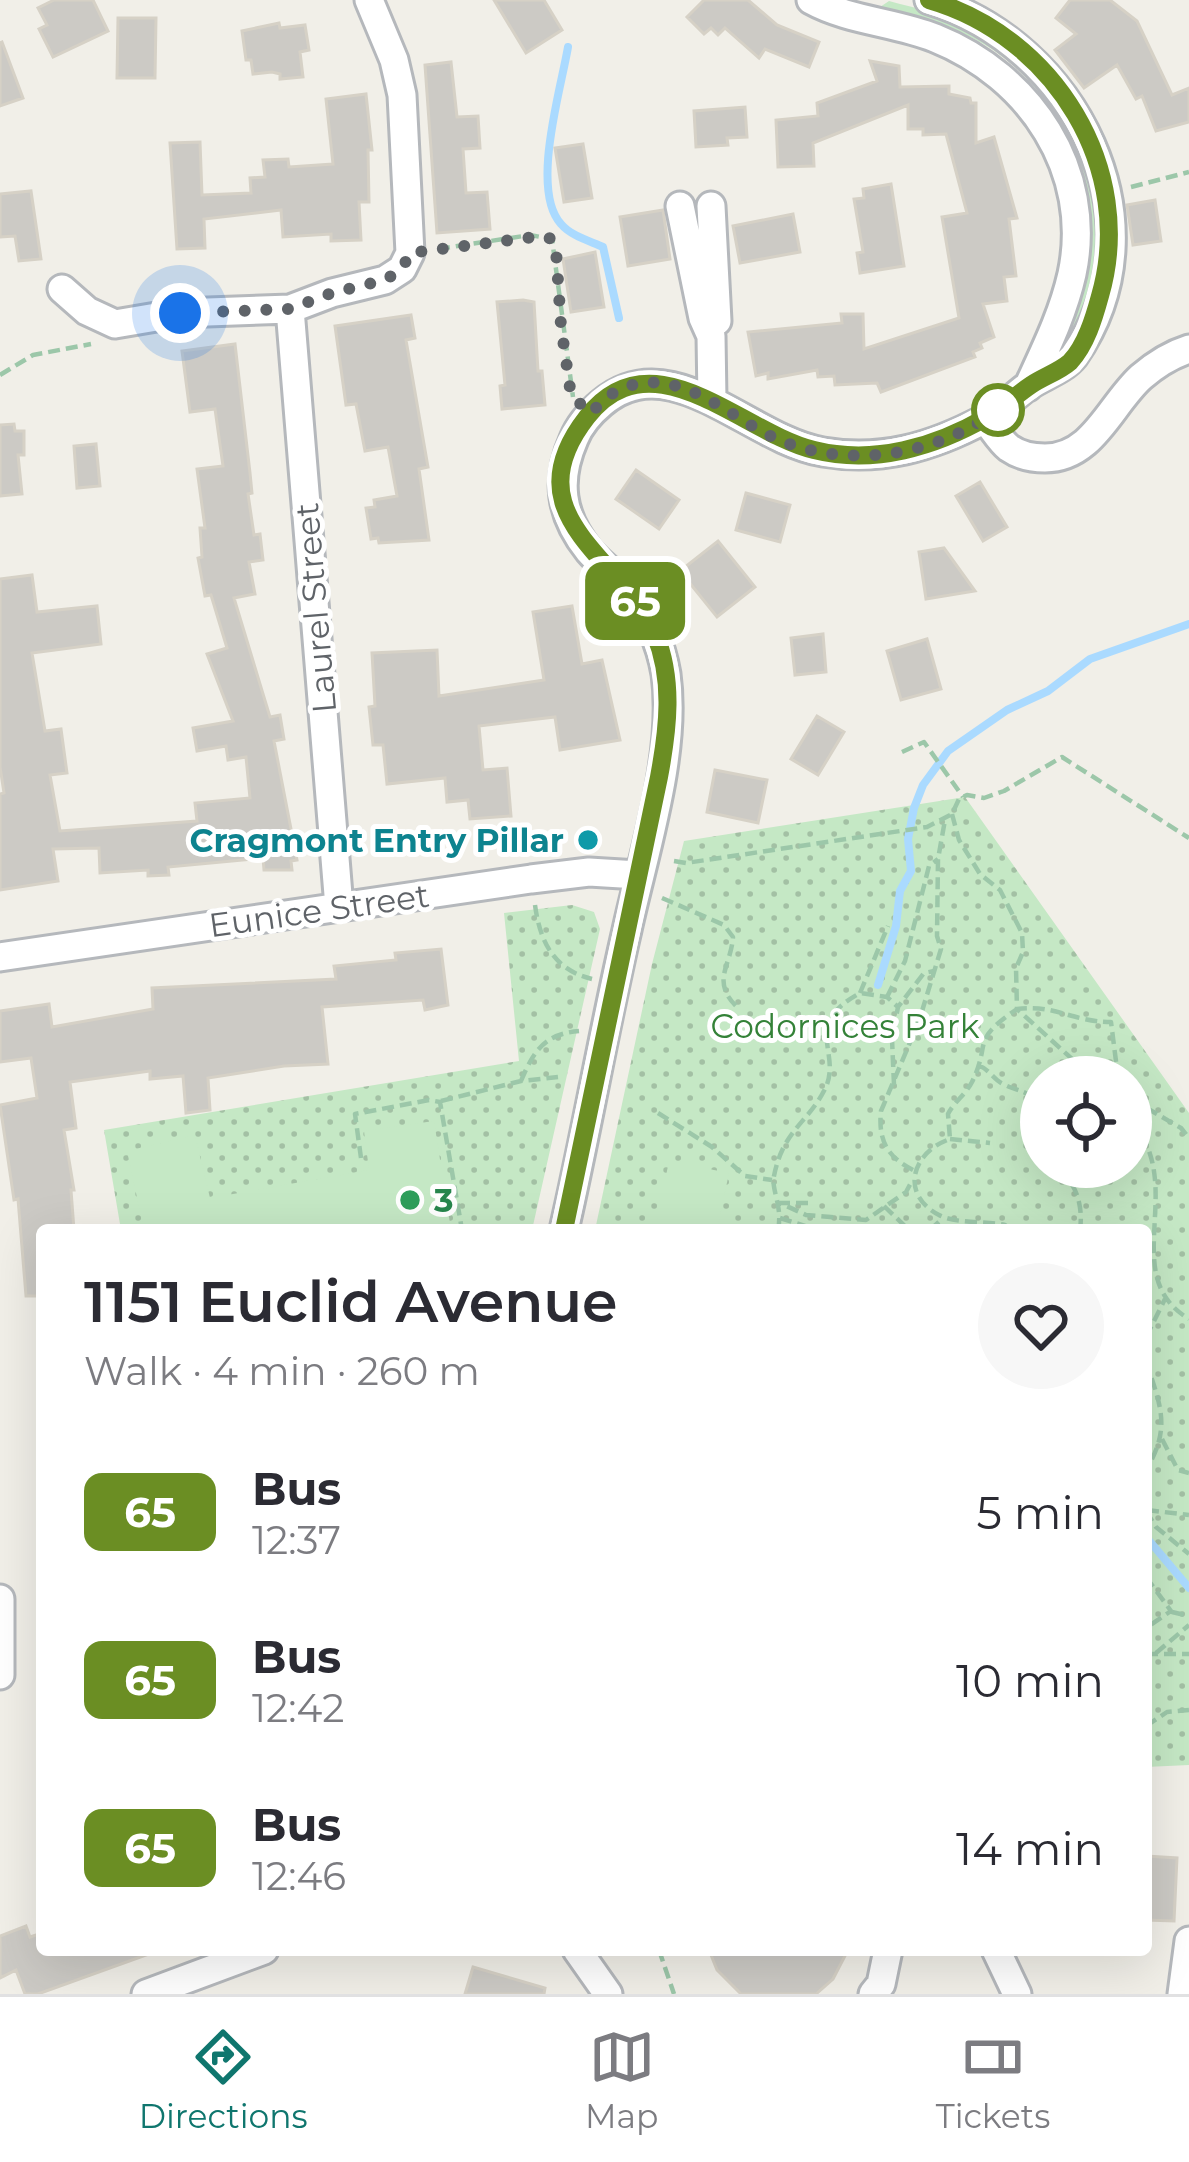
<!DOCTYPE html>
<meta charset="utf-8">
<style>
:root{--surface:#fff;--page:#f7f7f7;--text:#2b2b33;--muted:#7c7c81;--line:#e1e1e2;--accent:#0f766e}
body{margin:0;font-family:Montserrat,sans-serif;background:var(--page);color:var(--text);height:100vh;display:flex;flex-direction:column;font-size:45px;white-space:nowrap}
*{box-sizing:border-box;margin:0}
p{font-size:39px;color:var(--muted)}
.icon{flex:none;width:66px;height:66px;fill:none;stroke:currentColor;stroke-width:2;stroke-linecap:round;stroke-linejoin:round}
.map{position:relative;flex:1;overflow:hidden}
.panel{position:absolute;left:36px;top:1224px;width:1116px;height:732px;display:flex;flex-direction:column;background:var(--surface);border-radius:12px;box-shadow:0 12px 48px #0002}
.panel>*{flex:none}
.badge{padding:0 24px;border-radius:18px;font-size:42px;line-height:78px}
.tools{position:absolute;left:1020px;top:1056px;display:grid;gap:24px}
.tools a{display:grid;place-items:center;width:132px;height:132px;border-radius:50%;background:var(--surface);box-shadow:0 12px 48px #0002;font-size:60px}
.you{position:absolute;width:60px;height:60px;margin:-30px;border:9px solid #fff;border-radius:50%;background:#1a73e8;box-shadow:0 0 0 18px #1a73e833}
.map>.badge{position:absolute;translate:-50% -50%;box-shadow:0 0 0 6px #fff}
.round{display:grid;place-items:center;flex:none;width:126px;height:126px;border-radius:63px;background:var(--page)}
.headline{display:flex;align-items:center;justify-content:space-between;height:204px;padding:0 48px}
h1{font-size:57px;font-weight:600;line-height:90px}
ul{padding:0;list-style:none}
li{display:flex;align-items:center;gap:36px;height:168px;padding:0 48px}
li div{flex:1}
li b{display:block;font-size:45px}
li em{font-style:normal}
li .badge{min-width:132px;font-weight:700;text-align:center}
.tabs{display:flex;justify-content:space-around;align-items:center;height:168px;border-top:3px solid var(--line);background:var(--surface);font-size:33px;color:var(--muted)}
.tabs a{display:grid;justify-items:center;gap:6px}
.tabs .current{color:var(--accent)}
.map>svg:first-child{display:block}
.park{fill:url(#park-dots);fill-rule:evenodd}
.garden{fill:#c5e8c5}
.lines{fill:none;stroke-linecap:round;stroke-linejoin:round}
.stream{stroke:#aadaff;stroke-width:8}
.building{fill:#cccac5;stroke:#d6d1c6;stroke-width:3}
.minor-casing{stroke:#b5b8bc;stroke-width:33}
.path{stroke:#9cc7a9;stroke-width:4.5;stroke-dasharray:12 6;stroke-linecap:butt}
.minor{stroke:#fff;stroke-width:27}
.line-casing{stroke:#fff;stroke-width:27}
.line{stroke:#6b8e23;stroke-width:18}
.walk{stroke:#5f6368;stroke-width:12;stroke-dasharray:0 21.6}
.stop-dot{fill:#fff;stroke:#6b8e23;stroke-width:6}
.culture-dot{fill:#0f9aa8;stroke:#fff;stroke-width:4.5}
.leisure-dot{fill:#2e9e5b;stroke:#fff;stroke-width:4.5}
.labels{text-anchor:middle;stroke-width:10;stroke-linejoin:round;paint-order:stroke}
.street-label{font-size:33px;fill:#5f6368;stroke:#fff}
.culture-label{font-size:33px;font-weight:bold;fill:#0d838f;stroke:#fff;text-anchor:end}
.park-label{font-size:33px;fill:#348238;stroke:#fff}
.leisure-label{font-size:33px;font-weight:bold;fill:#27864d;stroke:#fff;text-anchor:start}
</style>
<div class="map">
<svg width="1189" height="1994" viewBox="0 0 1189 1994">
<defs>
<pattern id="park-dots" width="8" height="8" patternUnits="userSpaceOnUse" patternTransform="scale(3)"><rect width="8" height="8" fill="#c5e8c5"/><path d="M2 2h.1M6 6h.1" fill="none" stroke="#a3c0a4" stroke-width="1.8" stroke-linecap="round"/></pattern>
</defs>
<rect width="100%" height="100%" fill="#f1efe8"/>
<path class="park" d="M965 797 1189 1113V1765L1146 1767V1230H595L652 964 684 841ZM1041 1077H1131V1167H1041Z
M572 905 594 912 600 929 532 1230H121L104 1130 519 1061 504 913Z"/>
<path class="garden" d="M889 1C918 9 951 15 977 31 1061 82 1116 187 1091 285 1085 310 1073 331 1062 354 1072 322 1085 290 1088 256 1096 164 1047 69 960 32 935 21 906 15 880 7Z
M434 1121 451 1230H144L127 1151 195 1135 210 1198 369 1170 364 1131Z
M669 1161 729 1173 717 1230H655Z"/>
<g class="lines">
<path class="stream" d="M568 47C561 89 530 190 561 224 571 236 590 241 603 247L619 318
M878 985 896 926 900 891 911 871 908 839 914 808 923 785 948 751 1007 710 1048 691 1090 659 1189 624
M1146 1537 1189 1588"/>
</g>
<path class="building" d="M54 0H93L108 31 53 57 39 29 47 25 38 8Z
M494 0H544L562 30 526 53Z
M704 0H748L777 25 819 42 809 67 765 49 759 58 725 28 718 35 711 28 704 34 687 17Z
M1070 0H1110L1137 21 1172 95 1189 88V122L1156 131 1142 96 1136 99 1117 65 1084 88 1055 50 1076 34 1056 18Z
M118 18H156L155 78H117Z
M279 23 280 28 305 25 309 50 300 52 303 77 280 79V74L272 72 253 74 251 60H246L242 31Z
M2 42 23 98 0 106V43Z
M870 61 899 66 900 87 949 86V94L970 98 971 103H976V143L994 137 1017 218 1009 219 1016 276 1004 277 1007 301 983 304 994 337 980 343 982 348 973 352 975 357 881 392 877 383 835 385 834 376 818 377 817 370 768 379V373L756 376 748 332 842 323 841 314H863L864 349 959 318 942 217 967 213 946 134 923 135V129H908V105L813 143 814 166 778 167 776 120 818 116 817 103 877 81Z
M451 62 457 117 478 116 480 148 463 149 466 193 487 192 490 229 437 233 425 65Z
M366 94 372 150H368L369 202H359L361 240 331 241V234L283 237 281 210 204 219 205 248 177 249 170 143 200 142 202 195 251 193 250 178 265 177 263 160 288 159 289 167 333 164 326 99Z
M745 107 747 137 727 138 728 145 696 147 694 111Z
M583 144 592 198 564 202 555 148Z
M891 184 904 266 860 273 857 253 863 252 854 199 864 198 863 189Z
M31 191 41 259 19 261 15 236 0 237V194Z
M1155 200 1161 241 1133 245 1127 205Z
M663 210 670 259 628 266 620 217Z
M793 214 800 252 740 263 733 226Z
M595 252 604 307 571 312 563 259Z
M523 300 534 302 538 371H542L545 405 502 409 500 386 505 385 497 302Z
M411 315 415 338 406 340 428 467 419 469 429 540 379 543 378 538 371 539 366 508 375 507 374 500 397 496 388 447 365 451 356 404 346 405 335 326Z
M235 344 250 473 252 493 248 494 254 535 260 534 263 560 249 562 255 594 234 598 270 717 280 715 284 739 274 741 297 860 291 861 292 870H264L263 858 168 867 169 875 148 876V870L100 873 99 848 53 849 58 881 0 890V794L4 793 0 767V579L32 575 37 612 97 606 101 644 32 653 45 731 61 729 67 773 50 775 60 831 197 821 195 803 250 798 246 757 228 760 226 746 197 751 193 728 233 721 207 654 227 648 211 595 205 596 198 558 202 557 200 528H205L197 469 223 466 215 409 190 412 182 351Z
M14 424 15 431H24V455H18L22 494 0 496V425Z
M96 444 100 486 77 488 74 446Z
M636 470 679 500 659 529 616 499Z
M980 482 1007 527 983 541 956 496Z
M746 493 790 505 780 542 736 530Z
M718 541 755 587 717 617 680 571Z
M944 548 975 591 926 599 919 552Z
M572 606 582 664 602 660 620 740 560 750 555 717 479 726 483 770 507 768 511 816 470 819 468 800 447 802 445 778 387 784 383 745H373L369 707 375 706 372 653 437 650 439 696 544 680 533 612Z
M823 634 826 672 795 675 791 638Z
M927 639 941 689 901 700 887 651Z
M817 716 844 732 818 775 791 759Z
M715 770 767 780 758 823 707 812Z
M441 949 448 1005 425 1010 423 1000 322 1007 328 1064 284 1066 208 1078 210 1110 186 1113 183 1076 150 1079V1071L70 1082 76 1128 64 1130 74 1190H71L74 1230H42V1296H26L18 1199 14 1200 0 1105 37 1098 31 1058 0 1062V1011L49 1004 52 1027 153 1009 152 988 336 979 334 966 396 960 395 953Z
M1146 1856 1177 1858 1174 1921 1146 1920Z
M26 1926 30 1937 42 1933V1950H149V1954L38 1994H25L16 1970 0 1978V1936Z
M709 1950H848L833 1979 816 1994H741L717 1970Z
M473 1967 545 1988 544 1994H465Z"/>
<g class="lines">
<defs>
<path id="minor" d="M811 0C849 21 896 22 935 38 1030 76 1094 171 1072 274 1063 314 1045 350 1028 387
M680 206 703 318 711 336 712 400
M711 206 717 321
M62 289 87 311 115 324 180 313 290 309 332 293 385 280 402 269 410 253 402 95 394 60 369 0
M290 309 339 907
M985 419C992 427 1000 441 1009 448 1019 455 1033 458 1045 458 1093 458 1110 405 1141 377 1156 364 1170 355 1189 349
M0 957 531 879 589 872 638 875
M564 1230C587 1130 604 1029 627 930 644 852 677 753 666 674 661 644 647 614 628 590 617 575 601 565 589 551 560 515 556 480 574 439 580 424 590 413 602 403 672 344 749 440 823 452 881 462 932 447 983 420 1000 411 1013 397 1028 386 1042 376 1063 370 1074 356 1167 223 1074 43 929 0
M0 1599V1675
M577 1950 608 1994
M996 1950 1017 1994
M146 1994 264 1950
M873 1994 881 1984 888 1950
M1182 1994 1189 1941"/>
</defs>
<use href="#minor" class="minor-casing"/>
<path class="path" d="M1131 187 1189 172
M438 249 530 235 552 239 573 397
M0 375 33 355 91 344
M902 752 924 742 963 797
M952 814 959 840 980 874 1000 890 1022 933 1023 952 1016 968 1017 1009C1056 1004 1072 1022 1111 1022L1118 1077
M674 861 686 863 927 827 952 814 959 799 967 795 984 798 1004 791 1062 757 1189 838
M662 898 724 925 733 937C731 966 711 981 736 1006
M535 905C540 942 554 970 592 979
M860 993 888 926
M887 997 905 961 929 866 938 859
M978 1065C990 1070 993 1079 1003 1084 1019 1092 1024 1089 1041 1103
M521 1081C534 1050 545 1034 579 1031
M894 1085 892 1039 898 1007 924 973 934 971
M1131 1099 1181 1128 1189 1138
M441 1101 521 1081 558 1077
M658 1113 712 1147 745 1176 772 1180
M1131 1121C1189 1186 1116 1275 1189 1319
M950 1139 990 1143
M361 1158 355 1114 429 1100 440 1102 462 1230
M913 1170C887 1157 878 1140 881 1111L919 1021 941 949 937 936 938 859 945 820
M1060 1171C1078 1185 1083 1209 1080 1230
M808 1203H780L806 1215 866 1220 906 1192 912 1181
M884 1206 909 1230
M780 1218 818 1230
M778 1230C783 1206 771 1190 774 1176 783 1130 808 1123 825 1089 843 1052 800 1026 860 993L887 997 898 1007
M930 1230 943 1218
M1011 1230 1005 1225C986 1221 956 1224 939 1215 899 1194 912 1152 950 1139L948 1114C954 1102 966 1094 972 1082 992 1041 969 1042 1017 1009L1092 1077
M1146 1337 1165 1299
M1146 1361C1160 1405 1172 1427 1146 1470
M1162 1439 1178 1470 1189 1473
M1147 1510 1189 1515
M1146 1511 1156 1527 1189 1554
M1146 1577 1171 1611 1146 1628
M1172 1612 1189 1616
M1156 1653 1189 1625
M1146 1654H1189
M1146 1726 1167 1712 1189 1710
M659 1950 674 1994"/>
<use href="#minor" class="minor"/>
</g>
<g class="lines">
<defs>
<path id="line" d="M564 1230 659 777C668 729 674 680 655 634 623 557 509 517 587 417 653 333 742 433 814 450 874 465 935 447 987 417 1003 408 1016 395 1031 385 1043 377 1060 371 1070 362 1086 345 1094 318 1100 296 1137 169 1054 36 929 0"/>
</defs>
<use href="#line" class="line-casing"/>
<use href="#line" class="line"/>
<path class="walk" d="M180 313 290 309 332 293 385 280 402 269 410 253 543 236 552 239 556 250 561 326 571 395 590 413C599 406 609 394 619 390 678 362 730 419 779 440 851 470 936 455 998 410"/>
</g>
<circle class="stop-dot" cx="998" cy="410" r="24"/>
<circle class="culture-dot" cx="588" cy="840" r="12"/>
<circle class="leisure-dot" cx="410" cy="1200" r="12"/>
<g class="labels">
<g class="street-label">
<text transform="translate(315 608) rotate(-95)" y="12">Laurel Street</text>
<text transform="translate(319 910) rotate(-8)" y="12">Eunice Street</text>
</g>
<g class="culture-label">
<text x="564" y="852">Cragmont Entry Pillar</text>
</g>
<g class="park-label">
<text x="845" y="1038">Codornices Park</text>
</g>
<g class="leisure-label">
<text x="434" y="1212">3</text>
</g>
</g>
</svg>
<div class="tools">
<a><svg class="icon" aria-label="locate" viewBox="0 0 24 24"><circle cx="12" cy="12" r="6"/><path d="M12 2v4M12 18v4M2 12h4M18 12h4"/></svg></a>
</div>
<div class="you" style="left:180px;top:313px"></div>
<b class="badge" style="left:635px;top:601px;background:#6b8e23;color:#fff">65</b>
<section class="panel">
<div class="headline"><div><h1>1151 Euclid Avenue</h1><p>Walk · 4 min · 260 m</p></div><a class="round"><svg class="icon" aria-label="heart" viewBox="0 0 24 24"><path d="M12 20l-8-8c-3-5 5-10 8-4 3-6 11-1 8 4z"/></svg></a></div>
<ul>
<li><span class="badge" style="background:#6b8e23;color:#fff">65</span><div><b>Bus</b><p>12:37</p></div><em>5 min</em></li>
<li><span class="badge" style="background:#6b8e23;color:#fff">65</span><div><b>Bus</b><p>12:42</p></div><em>10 min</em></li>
<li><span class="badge" style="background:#6b8e23;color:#fff">65</span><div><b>Bus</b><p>12:46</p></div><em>14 min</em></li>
</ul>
</section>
</div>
<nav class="tabs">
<a class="current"><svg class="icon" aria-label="directions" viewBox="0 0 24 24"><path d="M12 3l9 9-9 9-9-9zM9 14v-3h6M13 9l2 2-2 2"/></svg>Directions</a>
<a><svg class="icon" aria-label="map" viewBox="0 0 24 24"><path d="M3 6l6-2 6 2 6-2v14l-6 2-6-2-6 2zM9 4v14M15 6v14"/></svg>Map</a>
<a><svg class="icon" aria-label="tickets" viewBox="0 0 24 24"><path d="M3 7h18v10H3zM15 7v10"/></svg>Tickets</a>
</nav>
